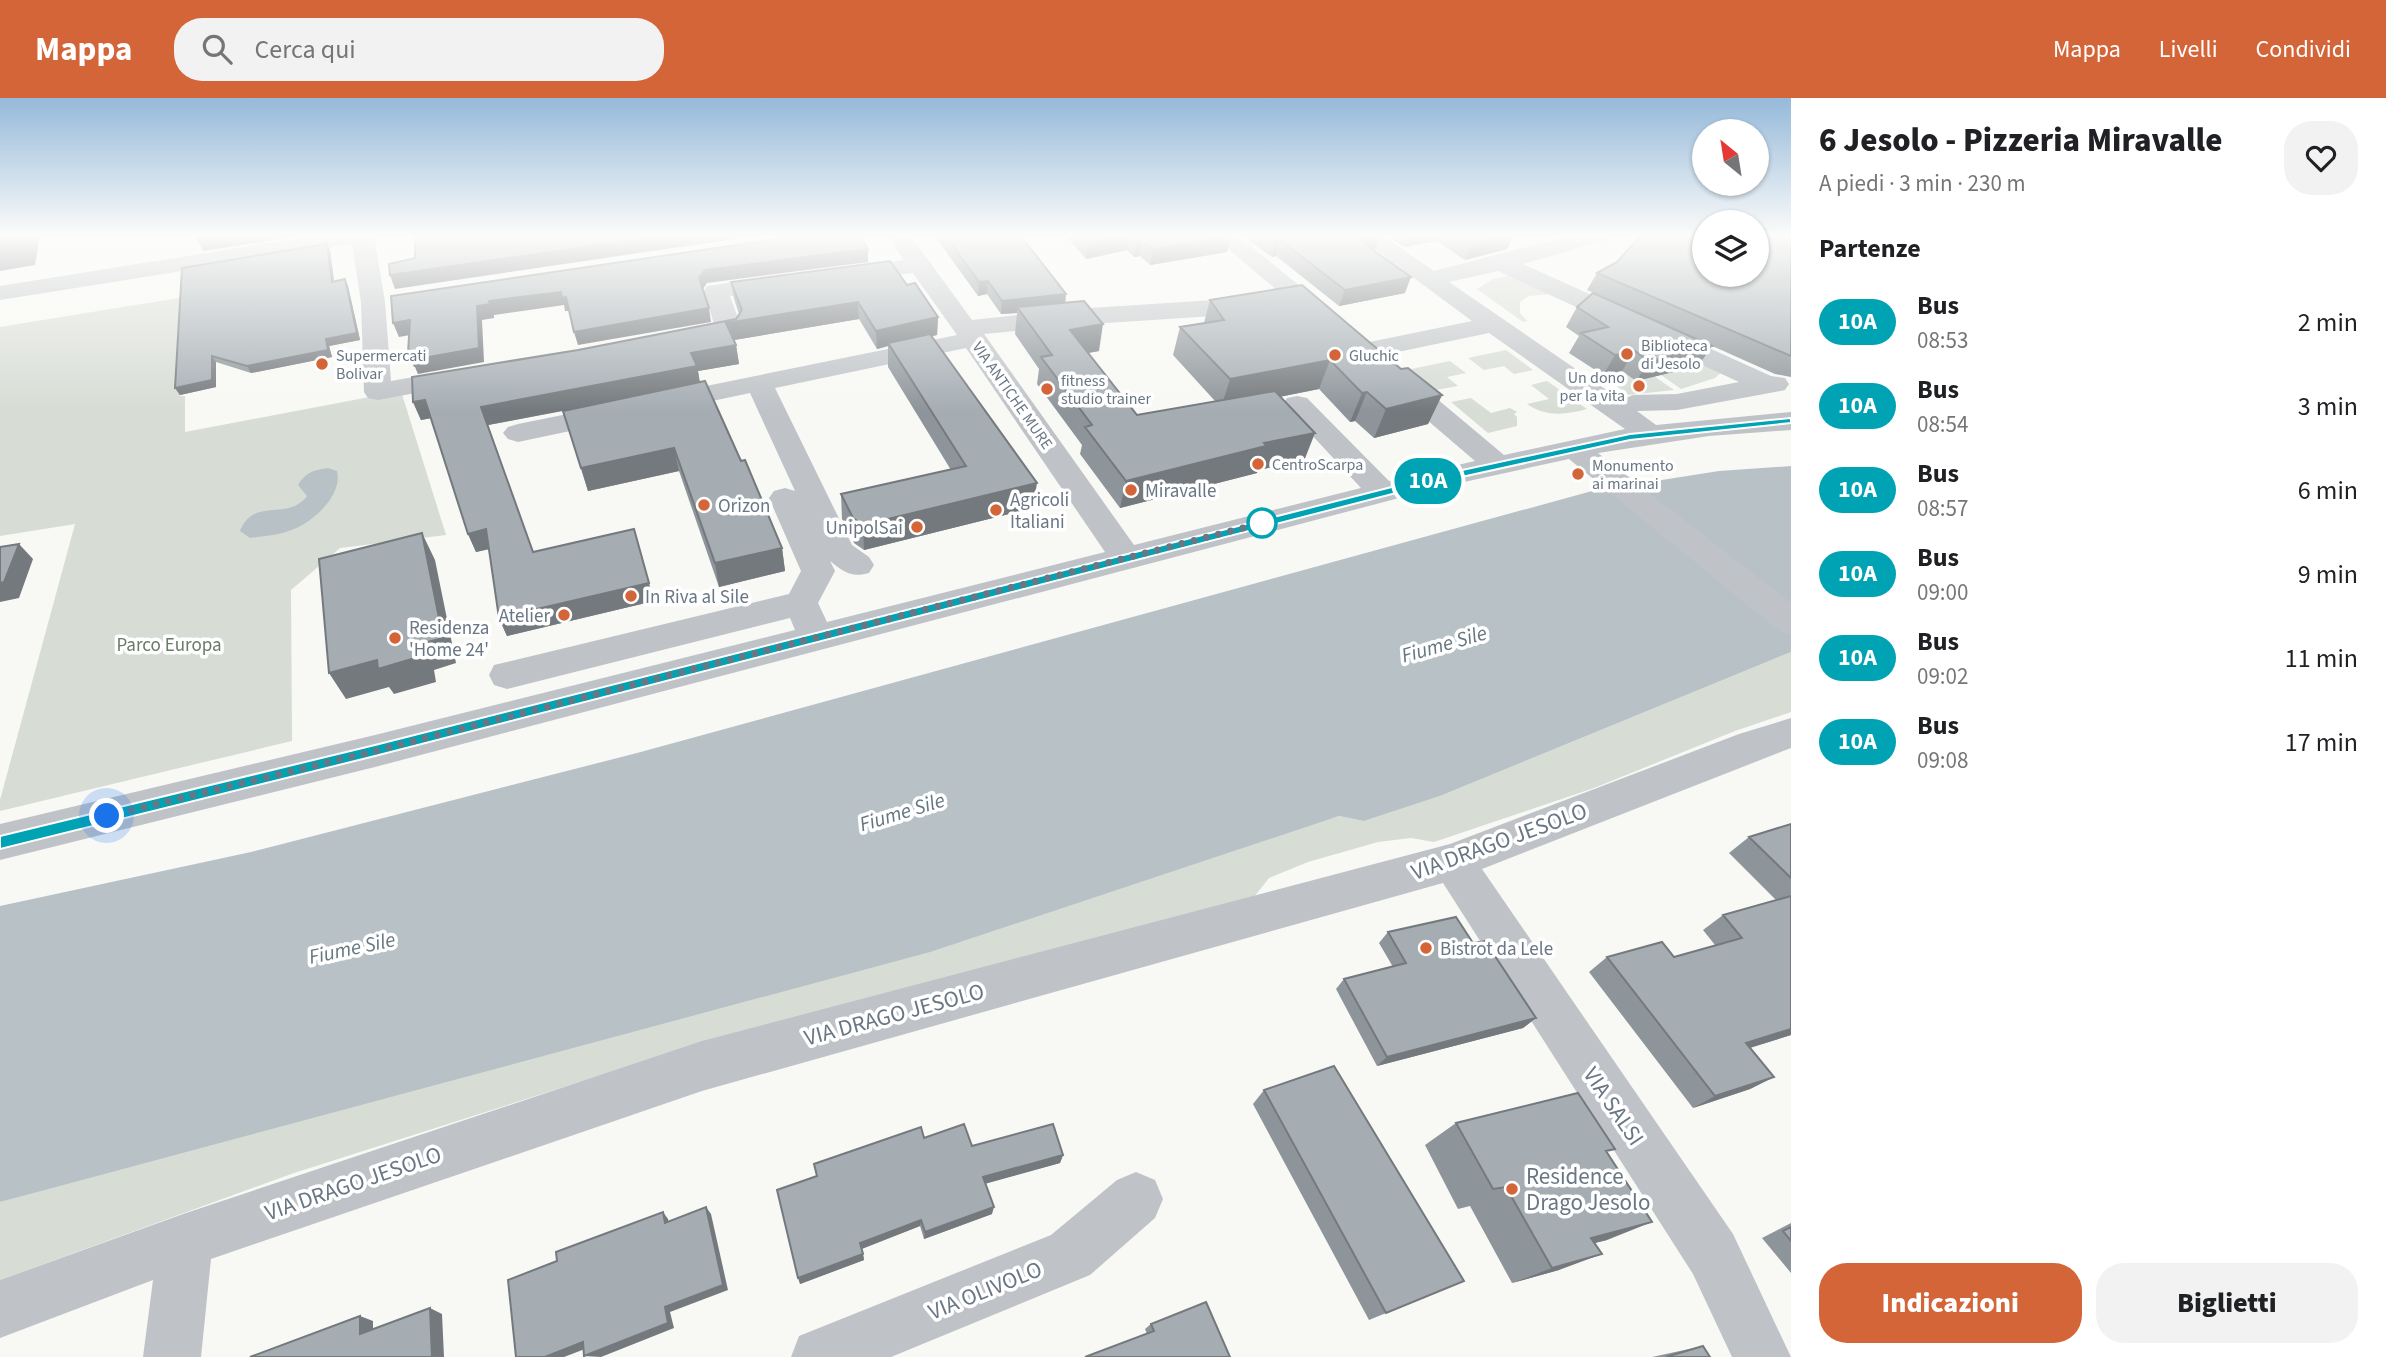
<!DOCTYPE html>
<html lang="it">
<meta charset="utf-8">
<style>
:root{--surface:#fff;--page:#f2f2f2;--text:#202124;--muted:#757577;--accent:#d46539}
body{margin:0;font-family:"Source Sans 3",sans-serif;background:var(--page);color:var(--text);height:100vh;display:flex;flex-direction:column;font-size:26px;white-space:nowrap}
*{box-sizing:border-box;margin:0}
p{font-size:23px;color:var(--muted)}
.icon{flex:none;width:38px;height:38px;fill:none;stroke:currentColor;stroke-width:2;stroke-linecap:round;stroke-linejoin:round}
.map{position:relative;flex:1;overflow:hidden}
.panel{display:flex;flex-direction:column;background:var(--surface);width:595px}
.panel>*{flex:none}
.badge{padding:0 14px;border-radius:23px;font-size:24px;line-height:46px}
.needle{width:46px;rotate:330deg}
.controls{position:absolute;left:1692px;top:21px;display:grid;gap:14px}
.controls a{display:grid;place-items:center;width:77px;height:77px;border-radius:50%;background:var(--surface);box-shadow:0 2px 5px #0004;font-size:35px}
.you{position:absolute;width:35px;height:35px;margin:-18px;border:5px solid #fff;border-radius:50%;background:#1a73e8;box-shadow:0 0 0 10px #1a73e833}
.map>.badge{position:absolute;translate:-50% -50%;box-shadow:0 0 0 4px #fff}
h2{padding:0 28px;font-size:26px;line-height:63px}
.round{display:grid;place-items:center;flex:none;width:74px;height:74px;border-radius:28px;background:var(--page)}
.headline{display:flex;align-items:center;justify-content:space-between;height:119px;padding:0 28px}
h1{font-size:33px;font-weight:800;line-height:52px}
.cta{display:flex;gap:14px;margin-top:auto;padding:14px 28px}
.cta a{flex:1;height:80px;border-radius:28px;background:var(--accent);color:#fff;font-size:28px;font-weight:800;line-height:80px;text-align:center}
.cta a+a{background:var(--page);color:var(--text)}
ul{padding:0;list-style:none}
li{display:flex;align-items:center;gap:21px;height:84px;padding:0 28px}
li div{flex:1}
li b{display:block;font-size:26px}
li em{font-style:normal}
li .badge{min-width:77px;font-weight:700;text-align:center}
header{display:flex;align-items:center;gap:42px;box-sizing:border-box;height:98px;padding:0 35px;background:var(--accent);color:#fff}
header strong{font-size:33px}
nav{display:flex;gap:38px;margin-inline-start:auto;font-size:24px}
.search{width:490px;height:63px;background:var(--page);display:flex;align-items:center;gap:18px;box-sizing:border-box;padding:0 24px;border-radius:28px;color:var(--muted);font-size:26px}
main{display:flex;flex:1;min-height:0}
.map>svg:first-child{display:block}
.green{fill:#d7dcd5}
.water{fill:#b8c1c6}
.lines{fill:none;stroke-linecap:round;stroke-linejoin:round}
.minor{fill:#bfc3c7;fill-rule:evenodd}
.wall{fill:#8e959a}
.shaded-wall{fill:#74797d}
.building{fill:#a5adb3;stroke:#74797d;stroke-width:2}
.line{fill:#00a3b4;stroke:#fff;stroke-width:2}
.walk{stroke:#697784;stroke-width:7;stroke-dasharray:0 12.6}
.poi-dot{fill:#d46539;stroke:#fff;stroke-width:2.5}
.stop-dot{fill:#fff;stroke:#00a3b4;stroke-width:3.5}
.labels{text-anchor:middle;stroke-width:7;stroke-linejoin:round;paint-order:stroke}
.far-poi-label{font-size:16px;fill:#697784;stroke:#fff;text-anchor:start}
.far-street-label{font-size:16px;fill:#697784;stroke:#fff}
.poi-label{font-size:19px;fill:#697784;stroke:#fff;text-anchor:start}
.park-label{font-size:19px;fill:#6b7b68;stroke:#fff}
.water-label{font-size:21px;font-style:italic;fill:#65777f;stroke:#fff}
.near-street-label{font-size:23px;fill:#697784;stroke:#fff}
.near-poi-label{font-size:23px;fill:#697784;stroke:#fff;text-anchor:start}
</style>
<header>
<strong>Mappa</strong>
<div class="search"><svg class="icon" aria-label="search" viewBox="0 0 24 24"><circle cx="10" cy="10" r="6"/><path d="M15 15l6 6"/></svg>Cerca qui</div>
<nav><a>Mappa</a><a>Livelli</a><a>Condividi</a></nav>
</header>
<main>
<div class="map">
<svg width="1791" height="1259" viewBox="0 0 1791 1259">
<rect width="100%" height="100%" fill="#f8f8f5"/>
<path class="green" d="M1517 176 1553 196 1529 198 1520 204V215L1527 223 1523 224 1477 191 1493 181Z
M185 199 180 298H185V334L401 293 446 437 340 450 291 492 292 643 0 713V702L75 426 0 438V229Z
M1653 235 1725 271 1715 280 1681 291 1661 277Z
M1506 252 1533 272 1514 276 1504 268 1484 272 1468 260Z
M1450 263 1466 275 1447 279 1458 288 1436 292 1411 271Z
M1622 273 1636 283 1654 278 1674 292 1628 297 1603 277Z
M1547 283 1587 311C1565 317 1546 319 1527 306L1549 301 1531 287Z
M1471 300 1491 315 1510 310 1517 314 1514 316 1517 319V328L1488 335 1451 304Z
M1791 554V614L1735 633 1594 690 1434 744 1411 740 1378 744 1308 764 1269 780 1254 799 696 947 294 1075 0 1182V1104L1339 718 1364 723 1440 698Z"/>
<path class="water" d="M1791 368V554L1440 698 1364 723 1339 718 930 854 0 1104V808L251 754 637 655 1592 393 1719 373Z
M328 370 337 373C343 397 314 423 294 431 280 437 265 438 250 440L240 433C254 398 288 424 307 398L298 387C306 374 314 372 328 370Z"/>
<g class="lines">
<path class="minor" d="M318 137H374L385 204 391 283 465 270 475 272 479 278 475 284 378 302 368 300 364 294 361 204 352 146 0 202V188Z
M887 137H910L972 222 1075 211 1260 199 1269 202 1273 207 1269 212 1260 215 1075 227 984 236 1134 447 1361 390 1283 306 1287 300 1297 298 1307 300 1389 383 1475 363 1385 286 1381 280 1385 274 1395 272 1405 274 1504 357 1625 331 1489 235 1364 261 1355 259 1351 253 1355 247 1472 223 1356 137H1382L1434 173 1573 137H1610L1607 142 1523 166 1771 278 1785 280 1789 286 1785 292 1775 294 1677 312 1637 313 1656 327 1791 314V332L1709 338 1598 355 1791 505V536L1779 533 1569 361 1441 389 375 669 0 762V726L375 637 795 532 790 520 507 591 494 587 489 577 494 567 789 496 801 473 769 400 774 393 785 390 795 393 750 295 518 344 508 341 503 335 508 329 518 326 957 237 913 175 844 184 835 182 832 177 835 172 904 162ZM1498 173 1739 284 1677 296 1633 297 1621 302 1449 184ZM966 250 1105 454 827 524 818 505 835 473 830 463C844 474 851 480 869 475L874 467 869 459 852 447 775 290Z
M1212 137H1237L1337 218 1341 223 1337 228 1328 231 1319 228Z
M784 177 793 179 796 184 793 189 730 198 742 231 738 236 686 247 677 245 673 239 677 233 714 226 704 193 707 188Z
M1791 620V650L1482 771 1733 1136 1791 1259H1732L1693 1176 1443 785 702 993 211 1161 201 1259H143L153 1182 0 1240V1182L186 1115 702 943 1450 746 1739 636Z
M1136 1074 1155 1082 1163 1101 1155 1120 1090 1177 891 1259H791L799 1238 1051 1137 1117 1082Z"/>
</g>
<path class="wall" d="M934 137H1020L1099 253 1089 255 1137 317 1215 303 1173 257 1180 229 1204 225 1210 202 1401 271 1442 297 1428 326 1374 340 1355 323 1350 324 1319 291 1280 299 1304 363 1258 372 1257 375 1120 410 1080 356 1082 347 1037 286 1039 271 1015 236 1017 215 1001 216 987 196 978 198Z
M1065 137H1230L1227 154 1150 167 1140 158 1134 159 1127 152 1086 161Z
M1241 137H1379L1375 153 1405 195 1339 208 1276 158 1272 159Z
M1386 137H1514L1507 151 1465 162 1437 143 1404 149Z
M1791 137V279L1775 276 1587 192 1597 175Z
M327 146 330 152 334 183 345 181 348 188 360 242 329 248 332 259 251 275 216 264V289L180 297 175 290Z
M731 184 907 187 938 219 937 237 932 238 1033 410 864 452 854 445 842 421 841 396 951 372 888 269V248L877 251 859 221 734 242 736 247 739 266 698 273 700 285 741 363 782 450 785 473 719 489 679 373 588 393 563 313 488 327 533 453 654 503 507 538 499 520 489 451 476 454 468 436 431 320 421 322 413 304 578 252 736 221 739 216 734 201Z
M1577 209 1712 248 1698 268 1636 283 1622 273 1603 277 1569 255 1579 238 1566 229Z
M1791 726V937L1750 950 1774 979 1750 991 1693 1010 1589 874 1607 859H1674L1715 847 1703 832 1723 817 1776 802 1729 755 1749 739Z
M1388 834 1473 845 1536 920 1523 930 1377 968 1336 891 1344 881 1393 869 1379 845Z
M1264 992 1464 1183 1369 1222 1253 1006Z
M1456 1025 1607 1055V1142L1595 1145 1559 1172 1512 1185 1470 1108 1458 1111 1425 1047Z
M924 1040 972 1048 1063 1057 1060 1065 986 1085 992 1116 924 1141 920 1128 862 1151 864 1162 800 1186Z
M1791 1125V1175L1762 1140Z
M1151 1226 1230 1259 1147 1236 1145 1231Z
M1703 1248 1710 1259H1652Z"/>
<path class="shaded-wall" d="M0 137H40L35 167 0 173Z
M195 137H307L203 153Z
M669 137H761L395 191 390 177Z
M1127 137H1129L1127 152 1086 161 1088 145Z
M1408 137H1439L1437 143 1404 149Z
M1508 137H1514L1507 151 1465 162 1472 146Z
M1231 138 1227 154 1150 167 1153 152Z
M1380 138 1374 154 1359 142Z
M1143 142 1140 158 1134 159 1137 143Z
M1280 142 1276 158 1272 159 1276 143Z
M327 146 330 152 335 190 332 184Z
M868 151V164L707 185 701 194 699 180 705 172Z
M1411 179 1405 195 1339 208 1345 192Z
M345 181 348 188 360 242 329 248 332 259 251 275 247 268 326 241Z
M988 183 987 196 978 198 979 184Z
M561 194 566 199 570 213H565L564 207 494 217V220L482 222 484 264 418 276 415 269H414L408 255 477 208 489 203Z
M1066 196 1065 209H1017V215L1001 216 1002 203Z
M858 204 859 221 728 243 726 225Z
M709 210 711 224 578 247 574 234Z
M938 219 937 237 890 248 888 245V248L877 251 876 233Z
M410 222 416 236 399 239 393 225Z
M1103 226 1099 253 1067 258 1070 232Z
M736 247 739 266 698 273 700 286 488 327 481 309 691 255Z
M1712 248 1698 268 1636 283 1649 263Z
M1635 253 1622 273 1603 277 1615 257Z
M212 258 216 264V289L180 297 175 290Z
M1330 262 1319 291 1221 310 1230 281Z
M1367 294 1355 323 1350 324 1362 295Z
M1442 297 1428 326 1374 340 1386 311Z
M425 302 432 320 421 322 413 304Z
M1315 335 1304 363 1258 372 1257 375 1120 410 1126 383 1264 345Z
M674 350 679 373 588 393 581 370Z
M1037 385 1033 410 864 452 863 427Z
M486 431 494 450 476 454 468 436Z
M422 435 435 462 456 565 434 572 436 584 394 596 389 589 346 601 329 575 377 562 420 546Z
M19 446 33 461 19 500 0 504V485Z
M782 450 785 473 719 489 715 465Z
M649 485 654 503 507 538 499 520Z
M1536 920 1523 930 1377 968 1387 959Z
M1791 931V937L1723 958 1746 945Z
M1774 979 1750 991 1693 1010 1715 998Z
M1063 1057 1060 1065 981 1087 983 1079Z
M706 1109 711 1116 728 1192 670 1214 674 1230 601 1259 584 1258 665 1209Z
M994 1109 992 1116 924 1141 925 1134Z
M663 1114 668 1121 670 1131 665 1125Z
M921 1122 920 1128 861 1151 860 1145Z
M1652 1124 1607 1142 1550 1156 1591 1140Z
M863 1156 864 1162 800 1186 798 1180Z
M1602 1156 1559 1172 1512 1185 1552 1170Z
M430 1210 442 1216 444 1259H432Z
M360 1218 373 1223V1241L360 1236Z
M583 1244 590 1249 564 1259H545Z"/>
<path class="building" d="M415 137H669L390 177 389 166 415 160Z
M804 137H859L868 151 705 172 699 180 709 210 574 234 566 199 562 200 561 194 489 203 490 206 477 208 479 250 412 262V254L408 255 410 222 393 225 391 198Z
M945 137H1020L1066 196 1002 203 988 183 979 184Z
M1081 137H1127L1088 145Z
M1130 137H1230L1231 138 1153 152 1143 142 1137 143Z
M1268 137H1379L1380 138 1359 142 1411 179 1345 192 1280 142 1276 143Z
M1459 137H1508L1472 146Z
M1641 137H1704V177H1757V137H1791V258L1597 175 1617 164Z
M327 146 332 184 345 181 357 235 326 241 328 252 247 268 212 258V282L175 290 182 170Z
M890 163 907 187 915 185 938 219 876 233 858 204 726 225 736 247 691 255 697 268 481 309 533 454 634 431 649 485 499 520 486 431 468 436 425 302 413 304 412 279 578 252 736 221 742 212 731 184Z
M1302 187 1401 271 1408 270 1442 297 1386 311 1367 294 1362 295 1330 262 1230 281 1180 229 1224 222 1210 202Z
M1593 195 1712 248 1649 263 1635 253 1615 257 1581 235 1608 229 1577 209Z
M1084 203 1103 226 1070 232 1137 317 1275 293 1315 335 1264 345 1266 348 1126 383 1085 329 1092 327 1041 259 1052 257 1017 209Z
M930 236 1037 385 863 427 853 420 841 396 966 368 888 245Z
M705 283 741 363 745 362 782 450 715 465 674 350 581 370 563 313Z
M422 435 443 540 420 546 422 558 378 571 377 562 329 575 319 461Z
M19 446 4 484 0 485V449Z
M1791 726V780L1749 739Z
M1791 798V931L1746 945 1774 979 1715 998 1607 859 1662 844 1674 859 1742 840 1723 817Z
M1456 819 1473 845 1485 843 1536 920 1387 959 1344 881 1406 865 1388 834Z
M1334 968 1464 1183 1386 1215 1264 992Z
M1578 995 1615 1051 1606 1053 1652 1124 1591 1140 1602 1156 1552 1170 1506 1089 1493 1091 1456 1025Z
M964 1026 972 1048 1053 1026 1063 1057 983 1079 994 1109 925 1134 921 1122 860 1145 863 1156 798 1180 777 1092 817 1078 814 1066 921 1029 924 1040Z
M706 1109 723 1187 665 1209 668 1225 584 1258 583 1244 545 1259H516L508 1182 557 1163 556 1154 663 1114 665 1125Z
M1791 1129V1143L1783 1133Z
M1206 1204 1230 1259H1085L1154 1233 1151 1226Z
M430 1210 432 1259H250L360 1218V1236Z
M1703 1248 1710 1259H1666Z"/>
<linearGradient id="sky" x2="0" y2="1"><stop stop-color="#95b9da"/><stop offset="0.44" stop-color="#fcfcfa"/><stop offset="1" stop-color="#fcfcfa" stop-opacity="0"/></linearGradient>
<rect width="1791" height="313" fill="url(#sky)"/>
<path class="line" d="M1791 320V325L1630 342 1439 384 375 658 0 751V738L375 647 1439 377 1630 336Z"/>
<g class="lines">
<path class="walk" d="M107 718 375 653 1262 425"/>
</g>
<g class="poi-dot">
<circle cx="1627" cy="256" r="7"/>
<circle cx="1335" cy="257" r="7"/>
<circle cx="322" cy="266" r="7"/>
<circle cx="1639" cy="288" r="7"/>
<circle cx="1047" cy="291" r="7"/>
<circle cx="1258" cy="366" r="7"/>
<circle cx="1578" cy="376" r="7"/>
<circle cx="1131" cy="392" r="7"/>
<circle cx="704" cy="407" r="7"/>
<circle cx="996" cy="412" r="7"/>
<circle cx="917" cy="429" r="7"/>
<circle cx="631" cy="498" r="7"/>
<circle cx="564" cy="517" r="7"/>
<circle cx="395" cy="540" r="7"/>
<circle cx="1426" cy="850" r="7"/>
<circle cx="1512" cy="1091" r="7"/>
</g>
<circle class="stop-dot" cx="1262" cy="425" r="14"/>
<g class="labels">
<g class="far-poi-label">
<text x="1641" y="253">Biblioteca<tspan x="1641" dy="18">di Jesolo</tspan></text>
<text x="336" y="263">Supermercati<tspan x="336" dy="18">Bolivar</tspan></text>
<text x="1349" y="263">Gluchic</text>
<text x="1625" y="285" text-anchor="end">Un dono<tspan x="1625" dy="18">per la vita</tspan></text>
<text x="1061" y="288">fitness<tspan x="1061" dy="18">studio trainer</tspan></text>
<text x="1272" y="372">CentroScarpa</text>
<text x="1592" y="373">Monumento<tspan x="1592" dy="18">ai marinai</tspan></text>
</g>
<g class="far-street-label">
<text transform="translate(1013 297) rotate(55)" y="6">VIA ANTICHE MURE</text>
</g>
<g class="poi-label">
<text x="1145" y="399">Miravalle</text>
<text x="1010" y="408">Agricoli<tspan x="1010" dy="22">Italiani</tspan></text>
<text x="718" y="414">Orizon</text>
<text x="903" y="436" text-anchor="end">UnipolSai</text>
<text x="645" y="505">In Riva al Sile</text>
<text x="550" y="524" text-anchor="end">Atelier</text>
<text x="409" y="536">Residenza<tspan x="409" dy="22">'Home 24'</tspan></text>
<text x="1440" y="857">Bistrot da Lele</text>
</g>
<g class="park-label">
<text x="169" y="553">Parco Europa</text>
</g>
<g class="water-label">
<text transform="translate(1444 546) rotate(-16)" y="7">Fiume Sile</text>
<text transform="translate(902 714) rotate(-17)" y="7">Fiume Sile</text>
<text transform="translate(352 850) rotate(-12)" y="7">Fiume Sile</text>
</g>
<g class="near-street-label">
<text transform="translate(1499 743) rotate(-20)" y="8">VIA DRAGO JESOLO</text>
<text transform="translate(894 916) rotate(-15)" y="8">VIA DRAGO JESOLO</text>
<text transform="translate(1614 1008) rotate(56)" y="8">VIA SALSI</text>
<text transform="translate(353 1085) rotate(-19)" y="8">VIA DRAGO JESOLO</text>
<text transform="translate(985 1192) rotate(-22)" y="8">VIA OLIVOLO</text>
</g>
<g class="near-poi-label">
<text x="1526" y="1086">Residence<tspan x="1526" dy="26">Drago Jesolo</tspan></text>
</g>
</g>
</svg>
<div class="controls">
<a><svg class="needle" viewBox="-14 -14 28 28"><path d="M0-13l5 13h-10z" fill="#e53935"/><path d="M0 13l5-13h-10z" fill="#757577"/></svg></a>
<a><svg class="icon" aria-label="layers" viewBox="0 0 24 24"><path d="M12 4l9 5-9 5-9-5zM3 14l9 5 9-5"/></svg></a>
</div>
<div class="you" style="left:107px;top:718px"></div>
<b class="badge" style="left:1428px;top:383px;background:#00a3b4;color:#fff">10A</b>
</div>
<section class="panel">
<div class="headline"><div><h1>6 Jesolo - Pizzeria Miravalle</h1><p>A piedi · 3 min · 230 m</p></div><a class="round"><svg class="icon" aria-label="heart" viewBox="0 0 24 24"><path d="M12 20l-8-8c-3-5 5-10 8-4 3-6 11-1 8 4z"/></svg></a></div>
<h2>Partenze</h2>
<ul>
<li><span class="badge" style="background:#00a3b4;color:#fff">10A</span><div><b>Bus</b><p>08:53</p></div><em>2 min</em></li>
<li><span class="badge" style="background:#00a3b4;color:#fff">10A</span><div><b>Bus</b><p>08:54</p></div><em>3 min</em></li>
<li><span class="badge" style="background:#00a3b4;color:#fff">10A</span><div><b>Bus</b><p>08:57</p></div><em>6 min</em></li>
<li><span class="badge" style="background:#00a3b4;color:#fff">10A</span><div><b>Bus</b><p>09:00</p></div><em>9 min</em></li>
<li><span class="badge" style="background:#00a3b4;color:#fff">10A</span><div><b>Bus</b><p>09:02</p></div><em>11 min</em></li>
<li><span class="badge" style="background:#00a3b4;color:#fff">10A</span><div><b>Bus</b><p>09:08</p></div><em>17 min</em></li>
</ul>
<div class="cta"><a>Indicazioni</a><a>Biglietti</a></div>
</section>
</main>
